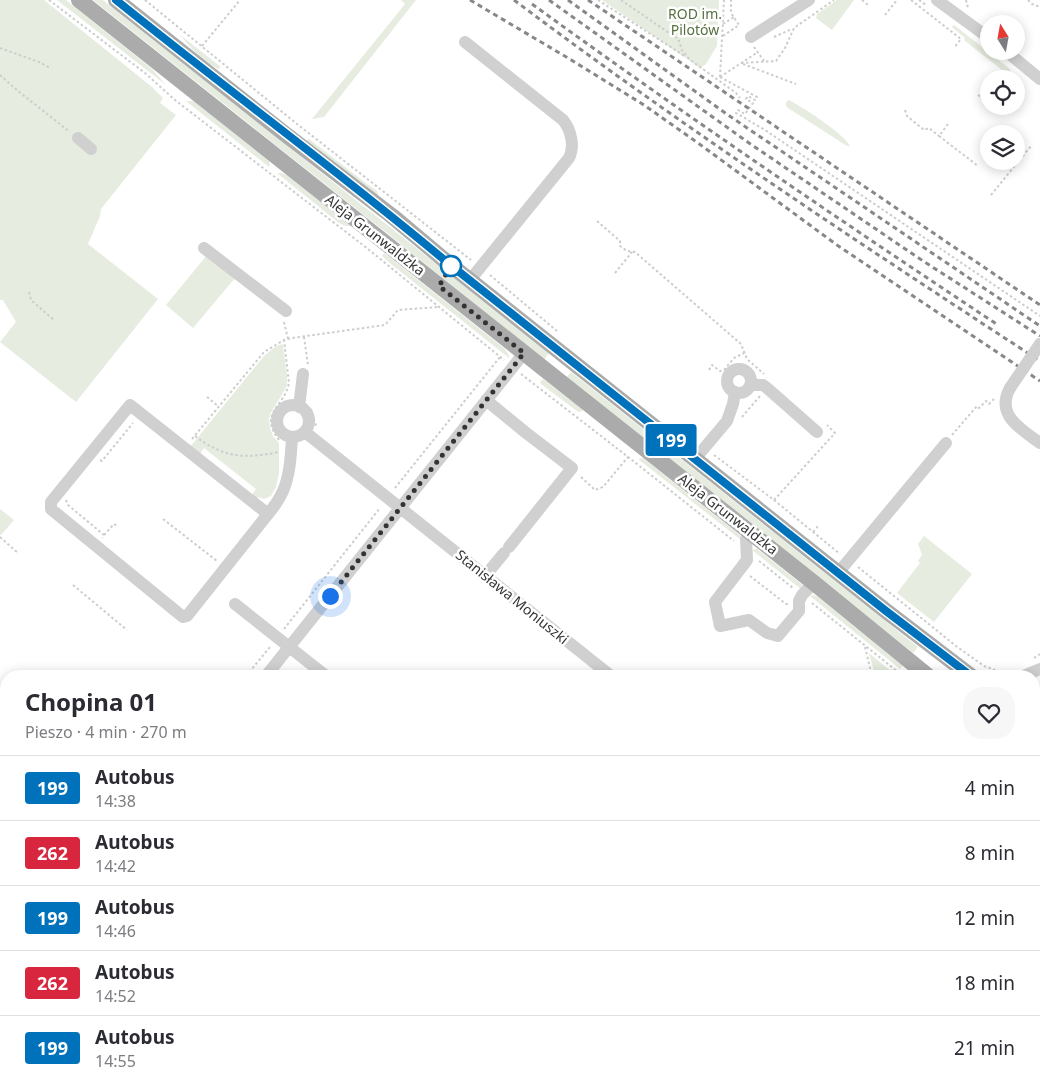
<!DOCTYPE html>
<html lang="pl">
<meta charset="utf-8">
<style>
:root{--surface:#fff;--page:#f7f7f7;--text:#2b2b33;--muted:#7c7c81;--line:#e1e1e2}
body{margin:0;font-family:"Noto Sans",sans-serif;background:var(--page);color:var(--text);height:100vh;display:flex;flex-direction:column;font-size:19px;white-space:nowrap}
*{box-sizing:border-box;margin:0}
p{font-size:16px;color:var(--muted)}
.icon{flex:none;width:28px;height:28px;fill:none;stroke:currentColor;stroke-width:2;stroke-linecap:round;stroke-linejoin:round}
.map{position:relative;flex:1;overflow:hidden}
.sheet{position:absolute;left:0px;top:670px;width:1040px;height:421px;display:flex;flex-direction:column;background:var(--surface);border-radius:20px 20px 0 0;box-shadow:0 2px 12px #0003}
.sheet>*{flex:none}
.badge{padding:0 10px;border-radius:4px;font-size:18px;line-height:32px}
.needle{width:32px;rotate:349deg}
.tools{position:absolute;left:980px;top:15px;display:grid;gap:10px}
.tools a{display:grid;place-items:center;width:45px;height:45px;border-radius:50%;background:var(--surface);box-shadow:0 2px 12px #0003;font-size:25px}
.you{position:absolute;width:25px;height:25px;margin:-12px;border:4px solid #fff;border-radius:50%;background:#1a73e8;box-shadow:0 0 0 8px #1a73e833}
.map>.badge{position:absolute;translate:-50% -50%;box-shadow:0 0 0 2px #fff}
.round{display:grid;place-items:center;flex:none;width:52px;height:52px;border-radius:20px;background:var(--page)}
.head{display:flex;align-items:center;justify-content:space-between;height:85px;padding:0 25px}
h1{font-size:24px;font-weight:700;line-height:38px}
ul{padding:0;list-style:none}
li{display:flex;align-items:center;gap:15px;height:65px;padding:0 25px;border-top:1px solid var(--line)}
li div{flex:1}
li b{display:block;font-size:19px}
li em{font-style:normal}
li .badge{min-width:55px;font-weight:700;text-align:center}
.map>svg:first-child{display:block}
.green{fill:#e6ecdf}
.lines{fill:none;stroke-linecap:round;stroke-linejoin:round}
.path{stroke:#cdcdcd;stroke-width:2;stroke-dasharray:2.5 2.5;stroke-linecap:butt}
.minor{stroke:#d0d0d0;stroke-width:12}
.major{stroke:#ababab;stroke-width:16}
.tram{stroke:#888;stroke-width:1}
.rail{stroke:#888;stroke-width:3;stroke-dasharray:5 4;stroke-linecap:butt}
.minor-bridge{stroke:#d0d0d0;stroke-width:12}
.line-casing{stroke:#fff;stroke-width:11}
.line{stroke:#0072bc;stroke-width:8}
.walk{stroke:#333;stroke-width:5;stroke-dasharray:0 9}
.stop-dot{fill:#fff;stroke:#0072bc;stroke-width:2.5}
.labels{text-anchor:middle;stroke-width:5;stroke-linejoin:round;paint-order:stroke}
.park-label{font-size:14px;fill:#56703f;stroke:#fff}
.street-label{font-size:14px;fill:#333;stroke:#fff}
</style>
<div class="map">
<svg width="1040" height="1091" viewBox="0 0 1040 1091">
<rect width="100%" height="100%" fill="#fff"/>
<path class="green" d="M0 0H44L152 87 163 98 160 103 176 115 101 209 100 216 88 244 158 299 76 402 0 342 16 322 3 300H0Z
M57 0H66L152 69 166 85Z
M93 0H103L549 353 544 360 407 249Z
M401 0H416L324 117 312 119 405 4Z
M602 0H719L717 46 706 64 700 68Z
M837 0H854L832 30 816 18 817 14Z
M954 25 1010 69 1011 74 1010 77 1000 73 1002 70 964 40 965 38 952 27Z
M179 34 221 67 218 69C202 60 190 47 179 34Z
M789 100C805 109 842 132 850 146H847L788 108 786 106V102Z
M186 101H194L269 161 270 165 269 167Z
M309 139 363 181 377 191 380 199 308 142 307 140Z
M277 173H281L287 175 351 226H346L339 223Z
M384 253 505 349 509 356V358L391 264 382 256Z
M207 255 235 278 193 328 166 305Z
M282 344 283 346 287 375V385L284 391 270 414 269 420 270 428 273 436 279 443V473L276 487 271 496 264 499 258 497 256 500 251 496 256 489 204 448 199 455 190 447 264 356 275 347Z
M571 372 918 647 913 653 567 377Z
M543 379 582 409 583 411 579 412 577 411 541 384 540 382Z
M643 458 740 535 741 540 638 459Z
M0 509 14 520 1 535H0Z
M924 536 972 574 934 622 897 593 920 563 918 561 922 555 918 544Z
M757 549 804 586 802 590 752 550Z
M814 595 818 597 903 666 900 669 810 596Z
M869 653 897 676H875Z
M1034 796 1040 801V971L1034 979Z"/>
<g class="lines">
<path class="path" d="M49 0 145 73 175 100 368 249 504 360
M145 0 297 124 471 260
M598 0 686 57
M621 0 678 39 680 43 681 49 689 59 736 93 740 98
M862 0 868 5
M911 0 961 39 954 48
M919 0 926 5
M966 0 968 8
M1028 0 1032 4 1040 7
M885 15 897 0
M723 24 734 17
M723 36 739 25 731 13V0
M774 37 792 29
M202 46 240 0
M754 47 764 61
M0 48 39 62 50 68
M741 63 776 61 785 48 794 28 834 0
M743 64 796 84
M0 75 18 91 70 132
M720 77 757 97 755 100 748 96 746 99 753 103 745 114 738 110 736 113 765 130 1040 316
M720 77 724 0
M720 77 758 52
M992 77 1012 78
M978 95 989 102
M905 110 907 116 924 130 929 128 939 136
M948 124 939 136 978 166
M991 195 1031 146
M597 221 620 241V246L627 251 635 252 741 344 747 359 764 374
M615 273 632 252
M490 275 557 331
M29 292 31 300 55 321
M284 322 288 339
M304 337 308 365
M709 370 712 365 720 371 724 370 734 358 744 353
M521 374 632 460 734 541
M207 397 218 406
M311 409 316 426
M742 417 760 396
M952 435 977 406 979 408 986 401 989 404 994 399
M195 436C224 458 244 459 279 452
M192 439 264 352 284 340 292 338 385 325 398 310 438 307
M279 440C258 412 284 408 289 383L284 340
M714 455 774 500 840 554
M100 460 102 461 133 423
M581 477 595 490 603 487 628 457
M395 488 500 357
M66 500 68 505 104 535 103 538
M774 500 835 433 827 425
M163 519 217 561
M813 532 819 525
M104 535 114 524 117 526
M0 537 18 553
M759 561 793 588
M858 567 956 646 984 666 993 669 1004 676
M750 576 786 604H788
M73 585 127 630
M812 603 903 676
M284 629 380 508
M865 647 872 676
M1034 658 1040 654
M246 676 270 647
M1007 676 1011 673
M1034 697 1040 691
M1034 701 1040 708
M0 750 6 756
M1034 790 1040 795
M1034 809 1040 801
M1034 830 1040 822
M1034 836 1040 841
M1034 914 1040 911
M1034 939 1040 951
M0 987 3 983
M27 1085 35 1091
M121 1085 128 1091"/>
<path class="minor" d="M937 0 989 38
M751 37 809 0
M465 42 563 120C571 130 575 146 569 158L470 280
M1006 51 1040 79
M78 138 91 149
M204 248 286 311
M727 381a12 12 0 1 1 24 0a12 12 0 1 1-24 0Z
M750 385H763L767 388 817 432
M1010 388C995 415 1021 429 1040 443
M486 400 525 432 572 468 509 547
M277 421a16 16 0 1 1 32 0a16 16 0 1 1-32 0Z
M299 407 303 374
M305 432 611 676
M695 459 727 421 733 404 735 392
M268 514 130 405 51 502V509L183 617 187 616 268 514C274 507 279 500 283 491 290 475 291 455 292 437
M750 532 746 539 747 560 715 602 720 626 749 620 767 633 778 636 799 611V601L802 595 814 583
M838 573 946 443
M485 576 504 553
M235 604 326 676
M266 676 524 353
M1023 676 1040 669
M0 700 6 705
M0 732 6 737
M0 782 6 775
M0 816 6 821
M0 856 6 848
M0 905 6 910
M0 967 6 972
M0 1010 6 1002
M1034 1010 1040 1002
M1034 1042 1040 1047
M1034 1056 1040 1061
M0 1058 6 1063
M58 1085 65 1091
M447 1085 454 1091
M721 1085 728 1091
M180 1091 185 1085
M341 1091 346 1085
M472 1091 477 1085
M967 1091 972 1085"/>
<path class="major" d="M79 0 814 583 928 676
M116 0 285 134 392 216 448 263 886 611 971 676
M1034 725 1040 730
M1034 766 1040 771"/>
<path class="tram" d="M0 713 6 718
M1034 751 1040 756"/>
<path class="rail" d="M470 0 568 58 644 105 698 143 837 245 1040 381
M514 0C684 128 862 245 1040 361
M549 0 749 143 923 261 1040 336
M568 0 728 115 1040 326
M588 0 1040 305
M532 4C685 115 841 221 998 325"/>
<path class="minor-bridge" d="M1010 388 1040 344"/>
</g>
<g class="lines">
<defs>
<path id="line" d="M116 0C226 89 340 172 448 263L886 611 971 676"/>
</defs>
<use href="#line" class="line-casing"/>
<use href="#line" class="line"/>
<path class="walk" d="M330 596 524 353 439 286 451 266"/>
</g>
<circle class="stop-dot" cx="451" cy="266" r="10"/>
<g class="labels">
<g class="park-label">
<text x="695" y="19">ROD im.<tspan x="695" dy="16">Pilotów</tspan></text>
</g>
<g class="street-label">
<text transform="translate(375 235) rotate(38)" y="5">Aleja Grunwaldzka</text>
<text transform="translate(728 514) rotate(38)" y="5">Aleja Grunwaldzka</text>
<text transform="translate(512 597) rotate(39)" y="5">Stanisława Moniuszki</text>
</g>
</g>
</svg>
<div class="tools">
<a><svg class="needle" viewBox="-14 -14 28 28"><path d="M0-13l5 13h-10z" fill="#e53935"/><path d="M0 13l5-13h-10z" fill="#7c7c81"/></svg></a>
<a><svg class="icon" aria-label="locate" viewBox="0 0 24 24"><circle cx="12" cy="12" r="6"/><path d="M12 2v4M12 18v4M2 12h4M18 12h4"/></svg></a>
<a><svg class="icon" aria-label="layers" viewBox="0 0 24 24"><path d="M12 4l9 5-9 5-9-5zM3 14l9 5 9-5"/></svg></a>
</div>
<div class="you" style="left:330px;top:596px"></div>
<b class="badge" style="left:671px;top:440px;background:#0072bc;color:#fff">199</b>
<section class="sheet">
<div class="head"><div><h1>Chopina 01</h1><p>Pieszo · 4 min · 270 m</p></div><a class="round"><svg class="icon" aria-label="heart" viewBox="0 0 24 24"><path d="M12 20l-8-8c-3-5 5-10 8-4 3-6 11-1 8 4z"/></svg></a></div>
<ul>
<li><span class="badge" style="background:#0072bc;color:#fff">199</span><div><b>Autobus</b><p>14:38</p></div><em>4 min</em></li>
<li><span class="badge" style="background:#d7263d;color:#fff">262</span><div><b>Autobus</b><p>14:42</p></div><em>8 min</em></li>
<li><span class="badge" style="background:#0072bc;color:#fff">199</span><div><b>Autobus</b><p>14:46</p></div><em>12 min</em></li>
<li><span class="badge" style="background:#d7263d;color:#fff">262</span><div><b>Autobus</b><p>14:52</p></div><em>18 min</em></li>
<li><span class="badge" style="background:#0072bc;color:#fff">199</span><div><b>Autobus</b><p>14:55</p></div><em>21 min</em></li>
</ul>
</section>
</div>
